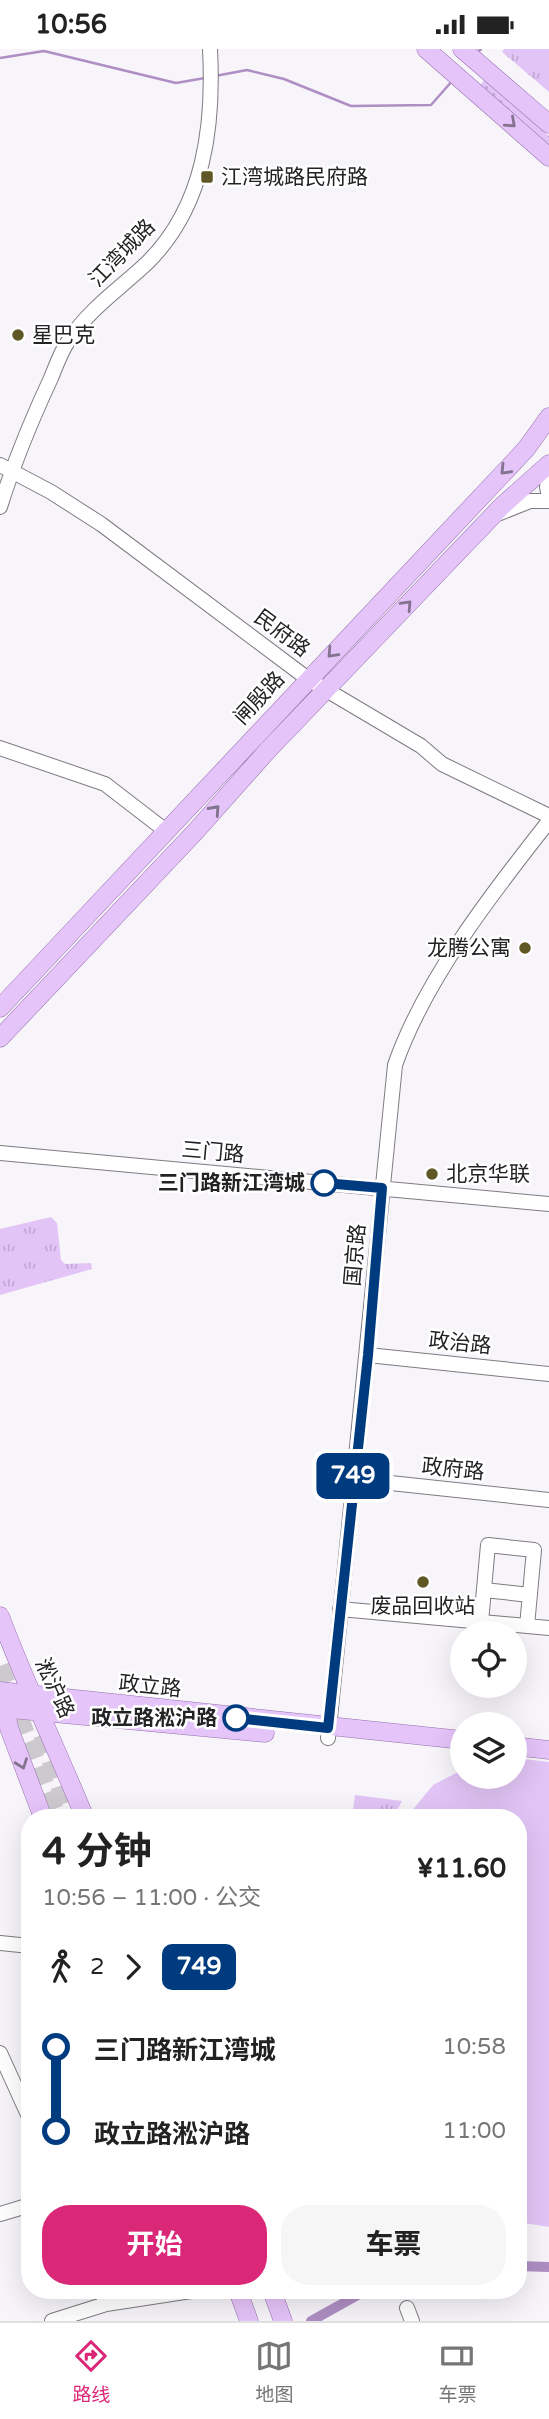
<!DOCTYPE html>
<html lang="zh">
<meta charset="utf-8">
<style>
:root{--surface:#fff;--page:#f6f6f6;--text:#222;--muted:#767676;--line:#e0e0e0;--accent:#db2777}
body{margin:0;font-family:"Varela Round","Noto Sans SC",sans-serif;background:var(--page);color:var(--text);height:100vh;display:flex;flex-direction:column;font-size:26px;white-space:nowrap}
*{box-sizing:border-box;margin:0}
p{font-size:23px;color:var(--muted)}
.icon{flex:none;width:38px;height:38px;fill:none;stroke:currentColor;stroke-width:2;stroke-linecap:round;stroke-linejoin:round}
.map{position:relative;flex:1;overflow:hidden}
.sheet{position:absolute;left:21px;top:1760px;width:506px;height:490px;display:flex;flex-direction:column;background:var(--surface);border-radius:28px;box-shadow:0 7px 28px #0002}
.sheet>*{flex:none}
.badge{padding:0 14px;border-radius:10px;font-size:24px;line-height:46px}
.buttons{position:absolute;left:450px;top:1572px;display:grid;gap:14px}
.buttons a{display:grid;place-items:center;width:77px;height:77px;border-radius:50%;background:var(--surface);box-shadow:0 7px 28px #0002;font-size:35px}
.map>.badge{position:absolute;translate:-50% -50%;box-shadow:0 0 0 4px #fff}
.legs{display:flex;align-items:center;gap:10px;height:77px;padding:0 21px;font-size:23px}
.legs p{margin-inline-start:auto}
.summary{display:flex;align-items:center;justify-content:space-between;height:119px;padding:0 21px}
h1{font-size:38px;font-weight:700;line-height:52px}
.primary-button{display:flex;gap:14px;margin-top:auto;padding:14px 21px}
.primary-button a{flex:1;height:80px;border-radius:28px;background:var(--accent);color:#fff;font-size:28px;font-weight:700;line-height:80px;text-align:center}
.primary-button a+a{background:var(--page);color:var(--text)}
ul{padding:0 21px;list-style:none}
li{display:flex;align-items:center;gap:24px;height:84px;font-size:26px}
li i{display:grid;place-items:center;width:10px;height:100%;margin:0 9px;background:currentColor}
li i::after{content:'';width:18px;height:18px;margin:-9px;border:5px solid;border-radius:50%;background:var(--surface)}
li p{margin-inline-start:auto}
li:first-child i{background:linear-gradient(#0000 50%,currentColor 0)}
li:last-child i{background:linear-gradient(currentColor 50%,#0000 0)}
.status{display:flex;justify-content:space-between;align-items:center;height:49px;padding:0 35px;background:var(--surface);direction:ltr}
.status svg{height:19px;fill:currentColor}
.tab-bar{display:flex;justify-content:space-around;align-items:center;height:98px;border-top:2px solid var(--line);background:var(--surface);font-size:19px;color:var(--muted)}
.tab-bar a{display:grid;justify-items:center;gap:4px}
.tab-bar .on{color:var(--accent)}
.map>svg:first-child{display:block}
.grass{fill:url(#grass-dots)}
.park{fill:url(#park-tufts)}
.garden{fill:#e2c5f6}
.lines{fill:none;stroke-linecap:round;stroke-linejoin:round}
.stream{stroke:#ae8ec3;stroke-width:2.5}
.canal{stroke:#ae8ec3;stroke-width:10}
.major-tunnel{stroke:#cdcacf;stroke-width:18;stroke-dasharray:18 9;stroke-linecap:butt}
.minor-casing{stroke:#7e7b81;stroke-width:16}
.major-casing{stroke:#9571ac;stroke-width:19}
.minor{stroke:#fff;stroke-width:14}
.major{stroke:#e5c4f9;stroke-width:18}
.oneway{stroke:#84738e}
.line-1-casing{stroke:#fff;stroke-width:16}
.line-1{stroke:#003b80;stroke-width:10}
.poi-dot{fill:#5f5824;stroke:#fff;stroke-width:2.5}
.stop-1-dot{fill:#fff;stroke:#003b80;stroke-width:3.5}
.labels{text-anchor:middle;stroke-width:5;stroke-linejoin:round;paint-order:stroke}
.poi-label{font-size:21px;fill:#232224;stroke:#fff;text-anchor:start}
.street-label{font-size:21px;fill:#232224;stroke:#fff}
.stop-label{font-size:21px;font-weight:bold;fill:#232224;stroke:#fff;text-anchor:end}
</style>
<div class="status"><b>10:56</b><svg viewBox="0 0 49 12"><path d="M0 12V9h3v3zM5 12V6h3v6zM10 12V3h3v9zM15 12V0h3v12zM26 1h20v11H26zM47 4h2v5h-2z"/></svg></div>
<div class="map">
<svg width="549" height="2272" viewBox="0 0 549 2272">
<defs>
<pattern id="grass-dots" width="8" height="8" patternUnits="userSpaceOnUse" patternTransform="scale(1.75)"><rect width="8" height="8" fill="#e2c5f6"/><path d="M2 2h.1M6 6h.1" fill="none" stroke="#c2a9d3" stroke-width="1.8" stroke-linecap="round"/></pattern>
<pattern id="park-tufts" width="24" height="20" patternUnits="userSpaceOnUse" patternTransform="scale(1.75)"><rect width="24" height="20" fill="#e2c5f6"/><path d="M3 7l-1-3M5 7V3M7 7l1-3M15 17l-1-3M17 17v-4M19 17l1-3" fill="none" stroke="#c2a9d3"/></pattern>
</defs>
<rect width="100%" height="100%" fill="#f7f4fa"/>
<path class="grass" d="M484 31 549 87V99L480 37Z"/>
<path class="park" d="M504 0H549V43L502 3Z
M51 1168 57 1174 61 1211 65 1215 91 1214 92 1220 0 1246V1180Z
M355 1746 402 1752 393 1769H352Z"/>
<path class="garden" d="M515 1709 549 1713V2178L518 2173V1769H406L433 1736 462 1721V1727H514Z"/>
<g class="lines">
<path class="stream" d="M476 5 481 0
M0 9 44 2 176 34 205 29
M215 27 247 21 284 30 351 57 431 56 453 31"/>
<path class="canal" d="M518 2217 549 2218
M311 2272 365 2242"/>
<path class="major-tunnel" d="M0 1617 58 1769
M42 1686 70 1769"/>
<defs>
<path id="minor" d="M0 416 51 443 101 475 308 630 421 697 442 715 549 767
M549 427 547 438 549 448
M0 458C14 413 31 372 51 329 56 317 61 302 69 291 89 260 122 238 148 213 205 156 214 76 210 0
M500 464 530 452H549
M0 699 105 735 166 782
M0 1104 549 1155
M368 1306 549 1325
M353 1430 549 1451
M484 1541 530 1546
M340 1560 549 1579
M481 1573 488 1496 534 1501 527 1577
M328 1689 395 1016C425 930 493 843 549 772
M0 1894 30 1897
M0 2004 30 2070
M0 2165 30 2156
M101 2242 106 2255
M407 2259 412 2272
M52 2272 106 2255 191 2242"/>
<path id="major" d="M426 0 549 108
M462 0 549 75
M0 959 526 400 549 368
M0 989 195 783 268 701 502 457 549 415
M0 1567C26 1636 57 1701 85 1769
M0 1642 462 1691
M4 1652 9 1679 43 1769
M0 1659 265 1684
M514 1697 549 1701
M238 2242 249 2272
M272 2242 283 2272"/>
</defs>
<use href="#minor" class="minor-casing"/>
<use href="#major" class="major-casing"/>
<use href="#minor" class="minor"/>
<use href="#major" class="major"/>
</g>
<defs><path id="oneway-chevron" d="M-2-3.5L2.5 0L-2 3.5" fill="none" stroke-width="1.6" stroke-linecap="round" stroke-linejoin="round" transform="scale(1.75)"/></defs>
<g class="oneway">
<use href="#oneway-chevron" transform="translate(511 74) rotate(42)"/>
<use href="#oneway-chevron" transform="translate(505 421) rotate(134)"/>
<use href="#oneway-chevron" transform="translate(407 556) rotate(-47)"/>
<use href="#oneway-chevron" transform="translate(332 604) rotate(133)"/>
<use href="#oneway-chevron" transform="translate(215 761) rotate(-48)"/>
<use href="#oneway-chevron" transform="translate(22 1715) rotate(70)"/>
</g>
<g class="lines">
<defs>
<path id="line-1" d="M236 1669 328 1679 368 1306 382 1139 324 1134"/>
</defs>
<use href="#line-1" class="line-1-casing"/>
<use href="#line-1" class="line-1"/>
</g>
<g class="poi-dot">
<rect x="200" y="121" width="14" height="14" rx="3.5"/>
<circle cx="18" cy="286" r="7"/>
<circle cx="525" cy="899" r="7"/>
<circle cx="432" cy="1125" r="7"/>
<circle cx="423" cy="1533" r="7"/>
</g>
<g class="stop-1-dot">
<circle cx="324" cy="1134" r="12"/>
<circle cx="236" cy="1669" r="12"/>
</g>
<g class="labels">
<g class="poi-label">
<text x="221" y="135">江湾城路民府路</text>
<text x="32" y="293">星巴克</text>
<text x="511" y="906" text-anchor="end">龙腾公寓</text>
<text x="446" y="1132">北京华联</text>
<text x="423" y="1564" text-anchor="middle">废品回收站</text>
</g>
<g class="street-label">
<text transform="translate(122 204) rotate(-46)" y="7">江湾城路</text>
<text transform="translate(282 584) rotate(37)" y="7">民府路</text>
<text transform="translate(259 649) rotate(-47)" y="7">闸殷路</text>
<text transform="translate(213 1103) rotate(5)" y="7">三门路</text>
<text transform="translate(355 1206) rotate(-85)" y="7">国京路</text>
<text transform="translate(460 1294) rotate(6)" y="7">政治路</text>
<text transform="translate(453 1420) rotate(6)" y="7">政府路</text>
<text transform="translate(150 1637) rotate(6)" y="7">政立路</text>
<text transform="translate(55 1639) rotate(65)" y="7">淞沪路</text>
</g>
<g class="stop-label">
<text x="305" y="1141">三门路新江湾城</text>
<text x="217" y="1676">政立路淞沪路</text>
</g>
</g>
</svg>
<div class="buttons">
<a><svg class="icon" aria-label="locate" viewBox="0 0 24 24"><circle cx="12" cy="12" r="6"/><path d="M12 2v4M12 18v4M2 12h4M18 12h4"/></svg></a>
<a><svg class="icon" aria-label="layers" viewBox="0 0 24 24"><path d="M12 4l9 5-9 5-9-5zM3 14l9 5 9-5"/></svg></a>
</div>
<b class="badge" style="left:353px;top:1427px;background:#003b80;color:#fff">749</b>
<section class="sheet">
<div class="summary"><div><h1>4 分钟</h1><p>10:56 – 11:00 · 公交</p></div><b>¥11.60</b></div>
<div class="legs"><svg class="icon" aria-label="walk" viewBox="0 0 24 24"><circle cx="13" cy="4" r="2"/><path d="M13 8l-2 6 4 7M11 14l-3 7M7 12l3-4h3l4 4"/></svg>2<svg class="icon" aria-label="forward" viewBox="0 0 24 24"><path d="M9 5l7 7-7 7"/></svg><b class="badge" style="background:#003b80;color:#fff">749</b></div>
<ul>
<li><i style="color:#003b80"></i><b>三门路新江湾城</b><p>10:58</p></li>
<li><i style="color:#003b80"></i><b>政立路淞沪路</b><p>11:00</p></li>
</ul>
<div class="primary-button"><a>开始</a><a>车票</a></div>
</section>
</div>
<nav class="tab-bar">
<a class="on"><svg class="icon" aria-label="directions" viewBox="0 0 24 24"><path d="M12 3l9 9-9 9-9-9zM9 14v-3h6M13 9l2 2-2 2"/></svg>路线</a>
<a><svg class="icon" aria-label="map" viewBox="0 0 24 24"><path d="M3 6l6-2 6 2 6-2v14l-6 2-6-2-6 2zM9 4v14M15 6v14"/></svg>地图</a>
<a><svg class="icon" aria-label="tickets" viewBox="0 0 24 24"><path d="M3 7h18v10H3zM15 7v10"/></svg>车票</a>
</nav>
